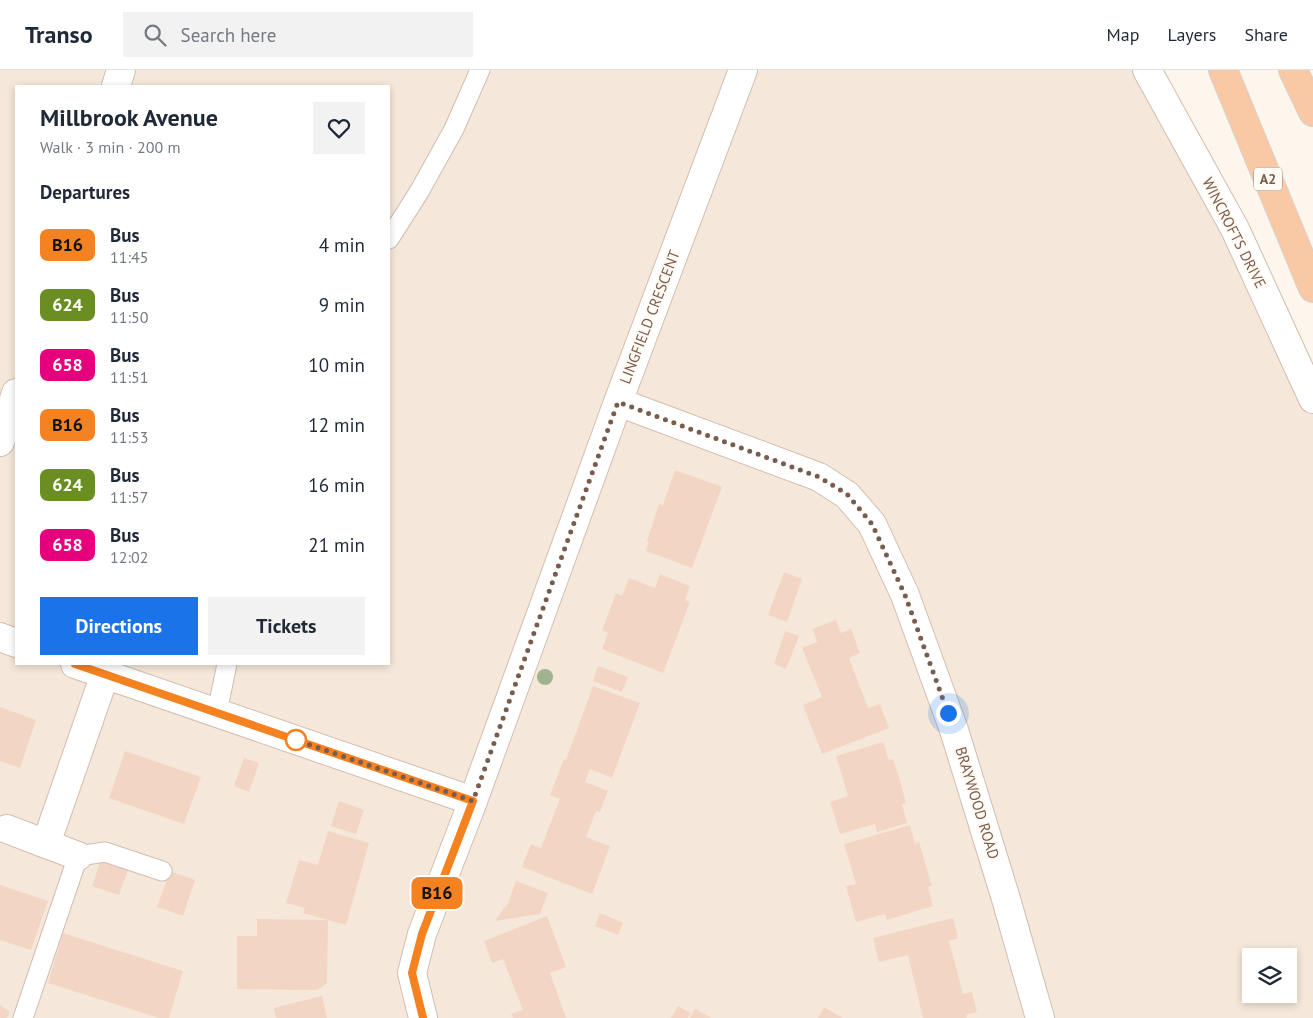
<!DOCTYPE html>
<meta charset="utf-8">
<style>
:root{--surface:#fff;--page:#f2f2f3;--text:#1f2937;--muted:#747a83;--line:#e0e1e3;--accent:#1a73e8}
body{margin:0;font-family:"PT Sans",sans-serif;background:var(--page);color:var(--text);height:100vh;display:flex;flex-direction:column;font-size:19px;white-space:nowrap}
*{box-sizing:border-box;margin:0}
p{font-size:16px;color:var(--muted)}
.icon{flex:none;width:28px;height:28px;fill:none;stroke:currentColor;stroke-width:2;stroke-linecap:round;stroke-linejoin:round}
.map{position:relative;flex:1;overflow:hidden}
.panel{position:absolute;left:15px;top:15px;width:375px;height:580px;display:flex;flex-direction:column;background:var(--surface);border-radius:0px;box-shadow:0 2px 8px #0003}
.panel>*{flex:none}
.badge{padding:0 10px;border-radius:8px;font-size:18px;line-height:32px}
.buttons{position:absolute;left:1242px;top:878px;display:grid;gap:10px}
.buttons a{display:grid;place-items:center;width:55px;height:55px;border-radius:0px;background:var(--surface);box-shadow:0 2px 8px #0003;font-size:25px}
.you{position:absolute;width:25px;height:25px;margin:-12px;border:4px solid #fff;border-radius:50%;background:#1a73e8;box-shadow:0 0 0 8px #1a73e833}
.map>.badge{position:absolute;translate:-50% -50%;box-shadow:0 0 0 2px #fff}
h2{padding:0 25px;font-size:19px;line-height:45px}
.round{display:grid;place-items:center;flex:none;width:52px;height:52px;border-radius:0px;background:var(--page)}
.summary{display:flex;align-items:center;justify-content:space-between;height:85px;padding:0 25px}
h1{font-size:24px;font-weight:600;line-height:38px}
.cta{display:flex;gap:10px;margin-top:auto;padding:10px 25px}
.cta a{flex:1;height:58px;border-radius:0px;background:var(--accent);color:#fff;font-size:20px;font-weight:600;line-height:58px;text-align:center}
.cta a+a{background:var(--page);color:var(--text)}
ul{padding:0;list-style:none}
li{display:flex;align-items:center;gap:15px;height:60px;padding:0 25px}
li div{flex:1}
li b{display:block;font-size:19px}
li em{font-style:normal}
li .badge{min-width:55px;font-weight:700;text-align:center}
header{display:flex;align-items:center;gap:30px;box-sizing:border-box;height:70px;padding:0 25px;background:var(--surface);border-bottom:1px solid var(--line)}
header strong{font-size:24px}
nav{display:flex;gap:28px;margin-inline-start:auto;font-size:18px}
.search{width:350px;height:45px;background:var(--page);display:flex;align-items:center;gap:12px;box-sizing:border-box;padding:0 18px;border-radius:0px;color:var(--muted);font-size:19px}
.map>svg:first-child{display:block}
.residential{fill:#f5e8da;fill-rule:evenodd}
.building{fill:#f3d5c3}
.lines{fill:none;stroke-linecap:round;stroke-linejoin:round}
.service-casing{stroke:#d1beb0;stroke-width:21}
.minor-casing{stroke:#d1beb0;stroke-width:30}
.tertiary-casing{stroke:#d1beb0;stroke-width:30}
.trunk-casing{stroke:#dad1cd;stroke-width:30}
.service{stroke:#fff;stroke-width:19}
.minor{stroke:#fff;stroke-width:28}
.tertiary{stroke:#fff;stroke-width:28}
.trunk{stroke:#f9c8a4;stroke-width:28}
.tree{fill:#a0b28e}
.line-casing{stroke:#fff;stroke-width:11}
.line{stroke:#f58220;stroke-width:8}
.walk{stroke:#7a5c4d;stroke-width:5;stroke-dasharray:0 9}
.stop-dot{fill:#fff;stroke:#f58220;stroke-width:2.5}
.labels{text-anchor:middle;stroke-width:4.5;stroke-linejoin:round;paint-order:stroke}
.shield{fill:#fffaf3;stroke:#a28b7f;stroke-width:1}
.shield-label{font-size:14px;font-weight:bold;fill:#7a5c4d}
.street-label{font-size:15px;fill:#7a5c4d;stroke:#fffaf3}
</style>
<header>
<strong>Transo</strong>
<div class="search"><svg class="icon" aria-label="search" viewBox="0 0 24 24"><circle cx="10" cy="10" r="6"/><path d="M15 15l6 6"/></svg>Search here</div>
<nav><a>Map</a><a>Layers</a><a>Share</a></nav>
</header>
<div class="map">
<svg width="1313" height="948" viewBox="0 0 1313 948">
<rect width="100%" height="100%" fill="#fdf6ec"/>
<path class="residential" d="M0 0H1161L1313 333V948H0ZM16 16H389V594H16ZM1251 886H1289V924H1251Z"/>
<path class="building" d="M675 400 722 417 692 498 646 481 649 472 647 471 659 434 663 435Z
M784 502 802 509 787 552 768 545Z
M660 504 690 516 685 530 690 532 663 603 602 579 608 563 602 560 616 523 622 526 629 508 655 518Z
M836 550 841 563 851 559 860 583 849 588 868 638 880 634 889 658 822 684 803 635 822 627 802 578 817 572 813 559Z
M785 561 799 566 786 599 774 594Z
M598 596 628 607 622 622 593 611Z
M593 616 640 633 612 708 590 699 585 712 608 721 600 742 596 741 586 767 610 776 592 824 522 797 531 774 541 778 560 729 550 725 564 689 566 690Z
M0 637 36 650 20 698 0 691Z
M883 672 889 690 893 689 900 711 906 733 902 734 907 753 877 762 875 754 840 764 830 732 848 726 836 686Z
M125 681 201 707 184 754 109 728Z
M244 688 259 693 249 722 234 716Z
M339 731 364 740 356 764 331 756Z
M910 755 915 774 919 772 932 816 928 817 933 836 887 850 885 844 856 852 846 816 856 814 844 774Z
M328 761 369 773 346 855 303 843 305 838 286 833 299 790 318 795Z
M101 790 128 800 119 825 92 816Z
M170 801 195 810 183 846 157 837Z
M516 811 548 823 540 844 495 851 508 833Z
M0 815 48 831 31 880 0 870Z
M600 843 623 853 618 865 595 856Z
M547 846 566 897 550 903 566 948H513L511 944 523 940 514 917 503 889 492 893 484 871Z
M953 848 958 868 949 871 963 924 972 922 977 942 966 945 967 948H923L908 885 879 892 873 868Z
M257 849 328 850 327 913 317 920 237 919V866H257Z
M63 863 183 901 169 948H159L48 913Z
M322 926 327 948H276L274 938Z
M0 935 10 942 7 948H0Z
M678 936 691 943 688 948H671Z
M824 937 843 948H818Z
M695 939 712 948H690Z"/>
<g class="lines">
<defs>
<path id="service" d="M389 169 419 122 454 59 480 0
M217 642 227 594
M23 948 78 786 105 782 162 801"/>
<path id="minor" d="M1147 0 1235 159 1313 329
M116 16 121 0
M618 332 819 407 847 425 872 454 905 525 954 660 1006 829 1040 948
M0 372 16 323
M473 731 618 332 743 0
M7 759 46 774
M78 786 46 774 105 604"/>
<path id="tertiary" d="M0 567 16 573
M75 594 473 731 422 864 412 903 423 948"/>
<path id="trunk" d="M1223 0 1313 218
M1293 0 1313 42"/>
</defs>
<use href="#service" class="service-casing"/>
<use href="#minor" class="minor-casing"/>
<use href="#tertiary" class="tertiary-casing"/>
<use href="#trunk" class="trunk-casing"/>
<use href="#service" class="service"/>
<use href="#minor" class="minor"/>
<use href="#tertiary" class="tertiary"/>
<use href="#trunk" class="trunk"/>
</g>
<circle class="tree" cx="545" cy="607" r="8"/>
<g class="lines">
<defs>
<path id="line" d="M75 594 473 731 422 864 412 903 423 948"/>
</defs>
<use href="#line" class="line-casing"/>
<use href="#line" class="line"/>
<path class="walk" d="M296 670 290 668 473 731 618 332 819 407 847 424 872 454 905 525 948 643"/>
</g>
<circle class="stop-dot" cx="296" cy="670" r="10"/>
<g class="labels">
<rect class="shield" x="1254" y="97.5" width="28" height="23" rx="4"/>
<g class="shield-label">
<text x="1268" y="114">A2</text>
</g>
<g class="street-label">
<text transform="translate(1234 163) rotate(63)" y="5">WINCROFTS DRIVE</text>
<text transform="translate(650 247) rotate(-69)" y="5">LINGFIELD CRESCENT</text>
<text transform="translate(977 733) rotate(73)" y="5">BRAYWOOD ROAD</text>
</g>
</g>
</svg>
<div class="buttons">
<a><svg class="icon" aria-label="layers" viewBox="0 0 24 24"><path d="M12 4l9 5-9 5-9-5zM3 14l9 5 9-5"/></svg></a>
</div>
<div class="you" style="left:948px;top:643px"></div>
<b class="badge" style="left:437px;top:823px;background:#f58220;color:#111">B16</b>
<section class="panel">
<div class="summary"><div><h1>Millbrook Avenue</h1><p>Walk · 3 min · 200 m</p></div><a class="round"><svg class="icon" aria-label="heart" viewBox="0 0 24 24"><path d="M12 20l-8-8c-3-5 5-10 8-4 3-6 11-1 8 4z"/></svg></a></div>
<h2>Departures</h2>
<ul>
<li><span class="badge" style="background:#f58220;color:#111">B16</span><div><b>Bus</b><p>11:45</p></div><em>4 min</em></li>
<li><span class="badge" style="background:#6b8e23;color:#fff">624</span><div><b>Bus</b><p>11:50</p></div><em>9 min</em></li>
<li><span class="badge" style="background:#e6007e;color:#fff">658</span><div><b>Bus</b><p>11:51</p></div><em>10 min</em></li>
<li><span class="badge" style="background:#f58220;color:#111">B16</span><div><b>Bus</b><p>11:53</p></div><em>12 min</em></li>
<li><span class="badge" style="background:#6b8e23;color:#fff">624</span><div><b>Bus</b><p>11:57</p></div><em>16 min</em></li>
<li><span class="badge" style="background:#e6007e;color:#fff">658</span><div><b>Bus</b><p>12:02</p></div><em>21 min</em></li>
</ul>
<div class="cta"><a>Directions</a><a>Tickets</a></div>
</section>
</div>
